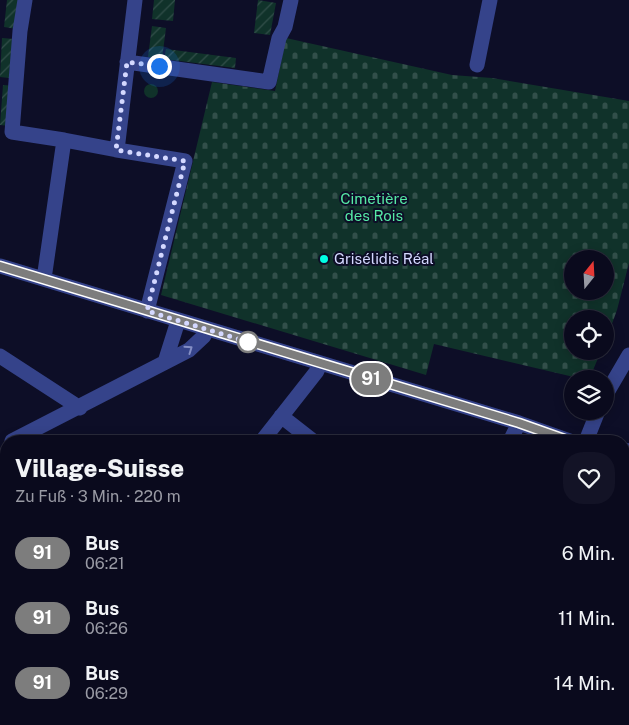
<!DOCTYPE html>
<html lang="de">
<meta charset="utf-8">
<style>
:root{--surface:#0a0a1d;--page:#131326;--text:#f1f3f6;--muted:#999aa4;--line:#2a2b3b}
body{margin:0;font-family:"Public Sans",sans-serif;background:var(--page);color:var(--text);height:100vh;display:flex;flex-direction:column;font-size:19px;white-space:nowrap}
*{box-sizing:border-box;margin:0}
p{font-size:16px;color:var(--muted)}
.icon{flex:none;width:28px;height:28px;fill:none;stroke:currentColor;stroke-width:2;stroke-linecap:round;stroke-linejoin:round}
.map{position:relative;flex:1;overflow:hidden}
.details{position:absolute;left:0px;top:435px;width:630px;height:290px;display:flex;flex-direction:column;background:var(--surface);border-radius:20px 20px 0 0;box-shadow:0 2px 12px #0003,0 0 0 1px var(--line)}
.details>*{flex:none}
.badge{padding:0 10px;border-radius:16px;font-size:18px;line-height:32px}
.needle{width:32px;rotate:18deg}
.buttons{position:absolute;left:564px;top:250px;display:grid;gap:10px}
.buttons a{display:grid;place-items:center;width:50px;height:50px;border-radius:50%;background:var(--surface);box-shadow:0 2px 12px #0003,0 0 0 1px var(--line);font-size:25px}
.you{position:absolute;width:25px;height:25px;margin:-12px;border:4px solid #fff;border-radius:50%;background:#1a73e8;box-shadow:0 0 0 8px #1a73e833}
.map>.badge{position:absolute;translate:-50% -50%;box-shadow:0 0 0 2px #fff}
.round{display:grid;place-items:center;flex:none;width:52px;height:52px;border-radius:20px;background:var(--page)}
.head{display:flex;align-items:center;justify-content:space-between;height:85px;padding:0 15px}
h1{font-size:24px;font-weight:800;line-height:38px}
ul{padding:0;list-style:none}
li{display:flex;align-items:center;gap:15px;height:65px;padding:0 15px}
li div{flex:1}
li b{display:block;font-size:19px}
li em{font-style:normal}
li .badge{min-width:55px;font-weight:700;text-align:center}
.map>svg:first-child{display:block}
.grass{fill:#10322a}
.cemetery{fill:url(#cemetery-stones);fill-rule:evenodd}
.park{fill:url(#park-tufts)}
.garden{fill:url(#garden-furrows)}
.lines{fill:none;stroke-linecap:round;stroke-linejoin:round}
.minor{stroke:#35438a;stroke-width:15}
.oneway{stroke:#848ec4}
.line-casing{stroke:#fff;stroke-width:11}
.line{stroke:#7d7d7d;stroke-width:8}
.walk{stroke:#d4d8ff;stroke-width:5;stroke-dasharray:0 9}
.poi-dot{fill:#00ffe3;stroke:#0d0e27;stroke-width:2}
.stop-dot{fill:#fff;stroke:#7d7d7d;stroke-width:2.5}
.labels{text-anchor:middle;stroke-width:4;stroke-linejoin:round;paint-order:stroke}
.park-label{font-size:15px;fill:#56e9a5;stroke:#0d0e27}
.poi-label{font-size:15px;fill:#d4d8ff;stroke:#0d0e27;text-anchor:start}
</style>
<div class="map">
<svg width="629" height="725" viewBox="0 0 629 725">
<defs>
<pattern id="cemetery-stones" width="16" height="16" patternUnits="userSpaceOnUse" patternTransform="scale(1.25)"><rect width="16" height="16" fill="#10322a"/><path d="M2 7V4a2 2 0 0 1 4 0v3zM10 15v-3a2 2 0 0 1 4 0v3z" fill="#324f4a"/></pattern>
<pattern id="park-tufts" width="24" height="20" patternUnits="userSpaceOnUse" patternTransform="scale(1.25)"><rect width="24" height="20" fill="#10322a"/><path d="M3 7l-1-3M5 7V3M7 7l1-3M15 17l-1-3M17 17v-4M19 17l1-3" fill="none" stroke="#324f4a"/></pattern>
<pattern id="garden-furrows" width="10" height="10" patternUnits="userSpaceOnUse" patternTransform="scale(1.25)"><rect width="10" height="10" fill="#10322a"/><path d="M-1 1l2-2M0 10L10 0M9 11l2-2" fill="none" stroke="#324f4a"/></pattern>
</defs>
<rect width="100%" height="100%" fill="#0d0e27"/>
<path class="grass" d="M144 91a7 7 0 1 1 14 0a7 7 0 1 1-14 0Z"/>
<path class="cemetery" d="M286 38 452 75 492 78 629 101V263L617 310 605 343V319H572V351H601L591 375 578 378 434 344 426 375 161 295 212 82 275 91ZM572 259H605V291H572Z"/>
<path class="park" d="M56 719H268L270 725H50Z"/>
<path class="garden" d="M7 0H21L17 29 4 27Z
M154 0H175L173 21 152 19Z
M258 0 276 3 270 35 254 33Z
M152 26 166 28 162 59 148 57Z
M2 38 14 39 9 78 0 77Z
M166 49 236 58 235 68 164 59Z
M3 85 15 86 10 126 0 125Z"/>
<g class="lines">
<path class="minor" d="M25 0 20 31 12 132 64 140
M127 62 269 82 279 38 285 27 291 0
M477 65 490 0
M117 150 185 161 147 311
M0 266 519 423 570 441
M44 279 64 140 117 150 135 0
M0 356 80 408
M165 362 178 321
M605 396 629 355
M281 416 313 441
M12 441 189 350 204 336 206 329
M262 441 317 371 319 364
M510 441 519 423
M586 441 598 411
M624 450 629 451
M624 502 629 506
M0 532 6 536
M624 679 629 683
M273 719 278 725
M28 725 34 719
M460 725 463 719
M591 725 595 719"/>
</g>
<defs><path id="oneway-chevron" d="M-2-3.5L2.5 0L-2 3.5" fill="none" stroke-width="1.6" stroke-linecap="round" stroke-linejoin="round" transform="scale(1.25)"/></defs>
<use class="oneway" href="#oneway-chevron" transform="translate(189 349) rotate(-35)"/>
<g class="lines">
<defs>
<path id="line" d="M0 266 519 423 570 441"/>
</defs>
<use href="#line" class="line-casing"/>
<use href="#line" class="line"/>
<path class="walk" d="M159 66 127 62 116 150 185 161 147 311 248 342"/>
</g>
<circle class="poi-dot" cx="324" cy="259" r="5"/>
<circle class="stop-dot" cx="248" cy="342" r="10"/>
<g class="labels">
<g class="park-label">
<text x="374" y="204">Cimetière<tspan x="374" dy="17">des Rois</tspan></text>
</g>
<g class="poi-label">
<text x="334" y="264">Grisélidis Réal</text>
</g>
</g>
</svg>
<div class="buttons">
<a><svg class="needle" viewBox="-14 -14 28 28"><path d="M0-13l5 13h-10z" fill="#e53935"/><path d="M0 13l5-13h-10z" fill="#999aa4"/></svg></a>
<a><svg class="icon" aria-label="locate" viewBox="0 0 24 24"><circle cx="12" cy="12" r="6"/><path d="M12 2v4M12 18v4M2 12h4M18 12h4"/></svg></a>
<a><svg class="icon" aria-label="layers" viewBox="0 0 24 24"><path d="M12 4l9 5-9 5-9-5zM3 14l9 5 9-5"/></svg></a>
</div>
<div class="you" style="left:159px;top:66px"></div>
<b class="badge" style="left:371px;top:379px;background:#7d7d7d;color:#fff">91</b>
<section class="details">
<div class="head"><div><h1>Village-Suisse</h1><p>Zu Fuß · 3 Min. · 220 m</p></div><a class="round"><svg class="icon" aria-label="heart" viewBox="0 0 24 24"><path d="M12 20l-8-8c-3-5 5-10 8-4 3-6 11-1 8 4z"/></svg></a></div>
<ul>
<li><span class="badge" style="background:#7d7d7d;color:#fff">91</span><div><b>Bus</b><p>06:21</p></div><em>6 Min.</em></li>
<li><span class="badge" style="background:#7d7d7d;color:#fff">91</span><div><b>Bus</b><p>06:26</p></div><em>11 Min.</em></li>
<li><span class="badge" style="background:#7d7d7d;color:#fff">91</span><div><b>Bus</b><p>06:29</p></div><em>14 Min.</em></li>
</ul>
</section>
</div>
